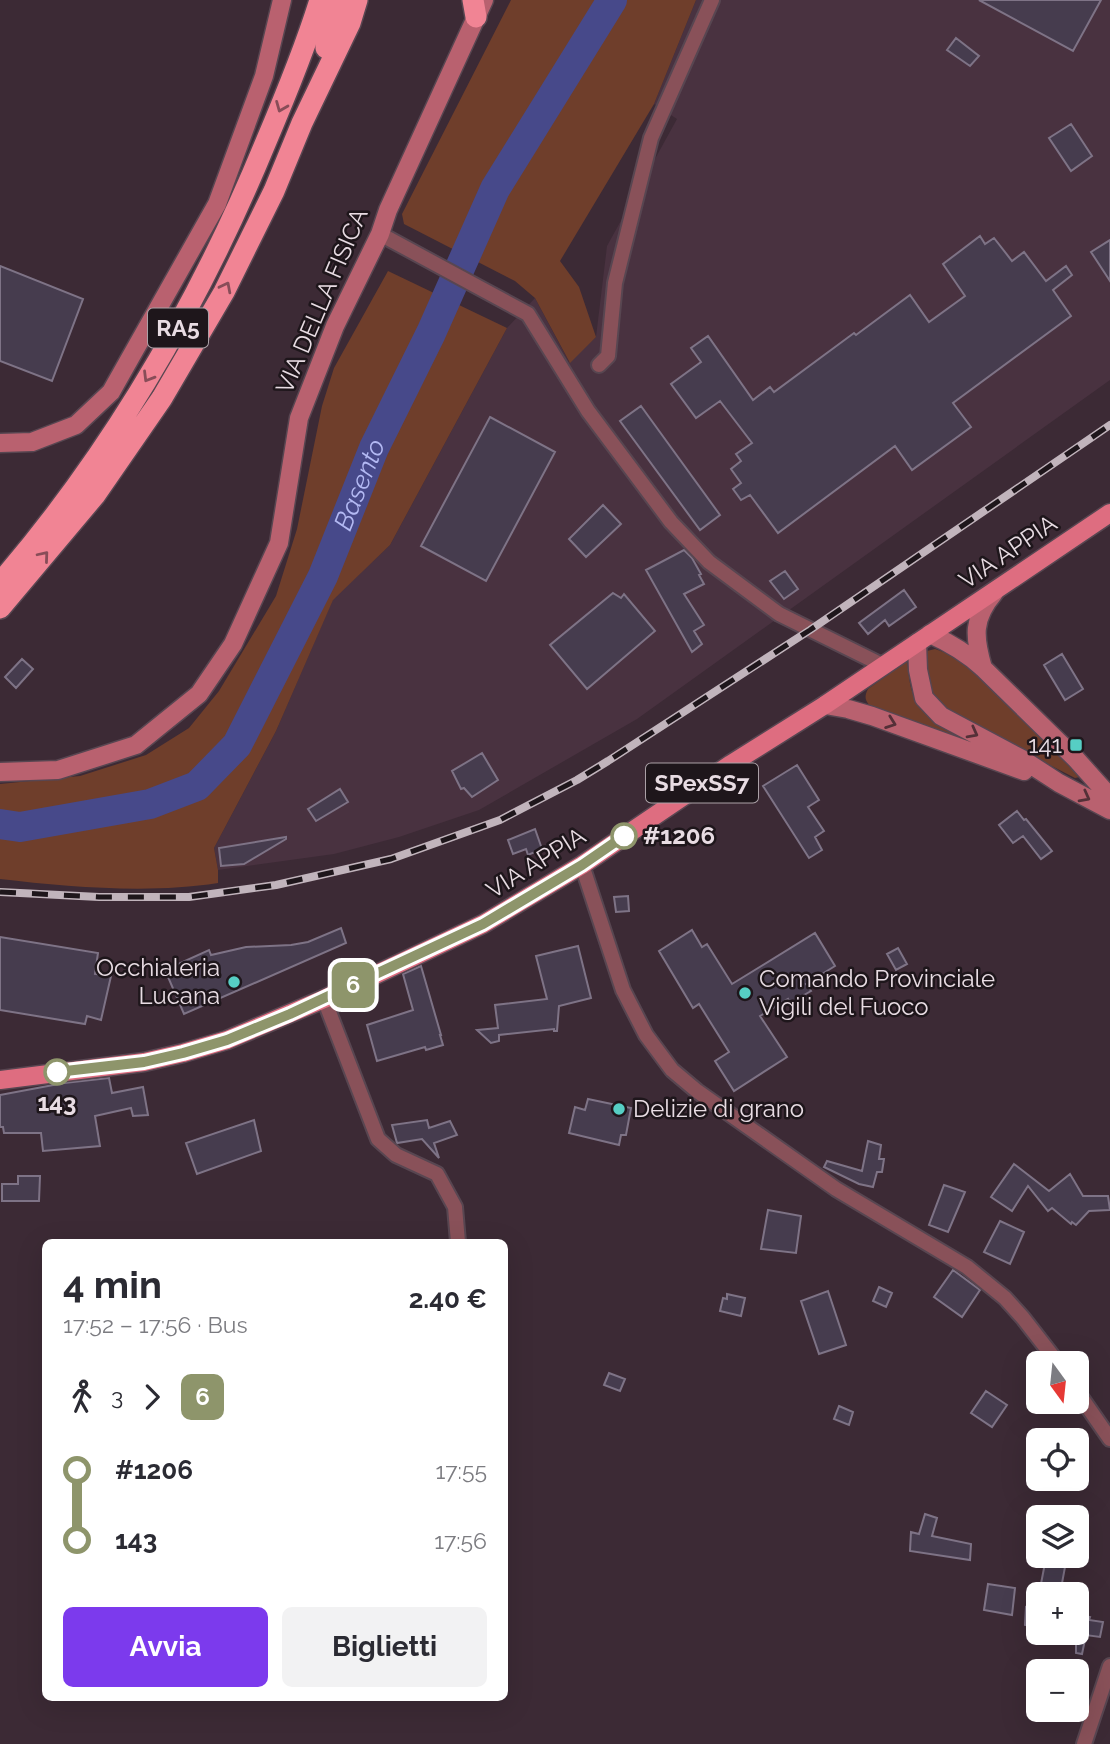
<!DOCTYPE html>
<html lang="it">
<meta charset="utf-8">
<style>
:root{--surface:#fff;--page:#f2f2f3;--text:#2b2b33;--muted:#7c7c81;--accent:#7c3aed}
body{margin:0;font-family:Raleway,sans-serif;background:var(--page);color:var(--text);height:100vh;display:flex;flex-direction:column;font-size:26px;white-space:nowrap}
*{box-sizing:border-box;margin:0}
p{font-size:23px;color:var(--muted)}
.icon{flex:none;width:38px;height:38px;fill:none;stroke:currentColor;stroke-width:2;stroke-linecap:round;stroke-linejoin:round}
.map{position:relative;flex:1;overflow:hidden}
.sheet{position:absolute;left:42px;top:1239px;width:466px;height:462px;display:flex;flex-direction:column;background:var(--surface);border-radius:10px;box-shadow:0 7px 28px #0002}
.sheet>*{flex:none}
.badge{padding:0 14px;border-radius:10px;font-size:24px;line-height:46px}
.needle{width:46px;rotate:165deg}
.controls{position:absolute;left:1026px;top:1351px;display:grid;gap:14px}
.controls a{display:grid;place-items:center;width:63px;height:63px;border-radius:10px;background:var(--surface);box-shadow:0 7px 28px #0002;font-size:35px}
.map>.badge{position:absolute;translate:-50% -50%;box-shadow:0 0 0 4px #fff}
.legs{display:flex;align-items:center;gap:10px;height:77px;padding:0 21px;font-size:23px}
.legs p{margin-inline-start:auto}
.overview{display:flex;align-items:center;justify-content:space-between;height:119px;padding:0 21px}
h1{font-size:38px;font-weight:700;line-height:52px}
.action{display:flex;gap:14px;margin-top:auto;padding:14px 21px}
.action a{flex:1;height:80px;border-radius:10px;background:var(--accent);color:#fff;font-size:28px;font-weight:700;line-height:80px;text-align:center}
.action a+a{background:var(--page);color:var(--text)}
ul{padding:0 21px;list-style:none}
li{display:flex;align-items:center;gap:24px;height:70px;font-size:26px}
li i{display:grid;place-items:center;width:10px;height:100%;margin:0 9px;background:currentColor}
li i::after{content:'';width:18px;height:18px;margin:-9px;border:5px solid;border-radius:50%;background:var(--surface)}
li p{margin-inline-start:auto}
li:first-child i{background:linear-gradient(#0000 50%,currentColor 0)}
li:last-child i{background:linear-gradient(currentColor 50%,#0000 0)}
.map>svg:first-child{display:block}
.built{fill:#493240}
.green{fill:#6f3e2b}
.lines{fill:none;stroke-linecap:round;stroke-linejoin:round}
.river{stroke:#47498a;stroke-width:30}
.building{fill:#463c4e;stroke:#7e7386;stroke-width:2}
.street-casing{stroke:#584651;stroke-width:18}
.secondary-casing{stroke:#584651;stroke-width:21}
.primary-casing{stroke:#584651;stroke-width:21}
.highway-casing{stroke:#584651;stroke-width:24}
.street{stroke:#895159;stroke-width:14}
.secondary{stroke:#b9616f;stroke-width:18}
.primary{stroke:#de6d80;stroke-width:18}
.highway{stroke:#f18494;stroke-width:21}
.rail-casing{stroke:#c1b4bc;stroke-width:8}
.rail{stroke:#1e161b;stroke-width:5;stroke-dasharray:16;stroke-linecap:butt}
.oneway{stroke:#884d58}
.oneway2{stroke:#543038}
.line-1-casing{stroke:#fff;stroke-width:16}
.line-1{stroke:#8e956b;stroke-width:10}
.poi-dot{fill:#56cec4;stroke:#1e161b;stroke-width:2.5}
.stop-1-dot{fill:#fff;stroke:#8e956b;stroke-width:3.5}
.labels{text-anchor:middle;stroke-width:5;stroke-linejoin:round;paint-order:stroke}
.shield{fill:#1e161b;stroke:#aba1a7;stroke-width:2}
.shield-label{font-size:23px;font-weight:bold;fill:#e8dce3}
.street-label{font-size:24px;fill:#e8dce3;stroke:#1e161b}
.poi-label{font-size:24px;fill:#e8dce3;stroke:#1e161b;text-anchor:end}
.stop-label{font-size:24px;font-weight:bold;fill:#e8dce3;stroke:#1e161b;text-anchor:start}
.water-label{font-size:26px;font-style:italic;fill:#b3b9f3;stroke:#1e161b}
</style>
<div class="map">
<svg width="1110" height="1744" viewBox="0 0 1110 1744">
<rect width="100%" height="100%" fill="#3c2a35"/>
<path class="built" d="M696 0H1110V380L637 719 479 810 399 837 334 854 218 870 214 848 276 731 333 599 390 545 507 328 535 298 569 362 596 337 607 246 677 119 654 104Z"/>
<path class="green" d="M511 0H696L654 104 560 261 579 287 596 337 570 363 535 298 515 281 404 224 402 214Z
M388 271 507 328 390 545 333 600 276 731 214 848 218 870V883C149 894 69 887 0 879V784L80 776 146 755 189 728 219 691 276 596 297 529 322 406 334 368Z
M935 649 952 655 965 663 1080 777 1075 778 962 720 939 707 930 696 924 657 927 651Z
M907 661C909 674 909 687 915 699 927 724 975 743 1000 757L876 711C868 704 862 700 868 689Z"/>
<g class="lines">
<path class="river" id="s1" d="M0 824 20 827 150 804 197 786 237 745 323 576 374 448 431 333 495 189 612 0"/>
</g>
<path class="building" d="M979 0H1101L1073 51Z
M956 38 979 56 970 66 947 50Z
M1071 124 1092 156 1071 171 1049 138Z
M980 236 985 244 994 238 1012 261 1024 252 1046 281 1066 266 1072 275 1053 290 1071 316 953 403 971 427 912 470 895 446 778 533 750 495 741 500 733 489 741 483 731 469 741 461 736 454 752 443 720 401 696 418 671 384 701 362 691 348 708 336 753 400 770 387 774 392 854 333 856 335 910 295 929 322 965 296 943 264Z
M1110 240V281L1091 252Z
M0 266 83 299 52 381 0 361Z
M641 406 720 515 700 530 620 421Z
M490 417 555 452 486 581 421 546Z
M603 505 621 524 586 557 569 539Z
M684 550 692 558 701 574 699 575 704 584 684 594 704 625 694 631 702 644 692 652 646 570Z
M785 571 798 589 784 599 770 581Z
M904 590 916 607 889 626 885 620 868 634 859 623Z
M613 593 621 598 624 594 655 631 587 689 550 645Z
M1062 654 1083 689 1065 700 1044 665Z
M22 659 33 669 16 688 5 677Z
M482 753 498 780 472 797 464 788 461 789 452 771Z
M797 765 819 800 808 807 824 831 815 837 822 850 809 858 763 786Z
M340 789 348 802 316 821 308 809Z
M1017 811 1024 820 1026 819 1052 851 1041 859 1023 836 1013 843 999 825Z
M535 829 542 849 528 855 526 849 513 854 508 840Z
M286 837V839L244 864 221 866 219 848Z
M628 896 629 911 616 912 614 897Z
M341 928 346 943 184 1014 165 970 209 950 211 955 246 947 291 945 308 942Z
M692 930 702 947 707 944 732 984 815 933 835 966 806 984 811 991 804 995 807 1000 793 1008 788 999 760 1016 787 1057 734 1091 715 1061 729 1052 699 1004 693 1008 659 951Z
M0 937 98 953 95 974 111 976 101 1020 87 1016 85 1024 0 1010Z
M578 946 591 998 559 1006 557 1031H554V1029L499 1035V1041L491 1043 477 1030 498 1028 495 1005 547 999 536 956Z
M898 948 907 964 896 970 887 954Z
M421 966 441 1035H440L443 1045 426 1050 425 1047 377 1061 367 1025 413 1010 403 974Z
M109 1078 112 1093 143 1087 148 1115 133 1116 131 1108 95 1116 100 1146 43 1151 41 1133H4L3 1127H0V1095L64 1083Z
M588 1099 631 1108 626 1135H621L619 1145 569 1133 575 1107 585 1110Z
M254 1120 261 1151 197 1174 186 1143Z
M427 1120 429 1128 450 1121 457 1135 434 1143 439 1158 422 1139 397 1143 392 1125Z
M868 1141 881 1145 879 1159H884L882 1172H877L873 1187 859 1184 824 1167 827 1161 862 1171Z
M1014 1164 1049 1191 1070 1174 1083 1196H1108L1110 1210 1089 1211 1076 1225 1072 1222 1071 1224 1052 1208 1048 1211 1028 1186 1012 1211 991 1197Z
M18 1176H40L39 1201H2V1184H18Z
M944 1185 965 1192 948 1232 929 1225Z
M768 1210 801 1216 796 1253 761 1249Z
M1000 1221 1024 1232 1010 1264 984 1252Z
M953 1270 980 1290 962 1317 934 1297Z
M879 1287 892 1293 886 1307 873 1301Z
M828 1291 846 1345 819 1354 801 1301Z
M727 1294 745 1298 741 1316 720 1311 723 1298 727 1299Z
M609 1373 625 1379 620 1391 604 1385Z
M986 1391 1007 1405 992 1427 971 1413Z
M839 1406 853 1412 849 1425 834 1419Z
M925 1514 937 1518 932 1536 971 1544 970 1560 910 1551 911 1532 919 1534Z
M1045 1563 1065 1567 1060 1594H1039Z
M988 1584 1015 1588 1012 1615 984 1610Z
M1026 1607 1038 1609V1627L1025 1625Z
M1076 1615 1090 1617 1089 1620 1103 1622 1100 1637 1086 1635 1082 1654 1076 1653Z"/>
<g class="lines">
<defs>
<path id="street" d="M380 234 528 314 588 411 671 522 709 562 779 614 884 666
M599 365 608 356 615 283 651 138 712 0
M582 865 623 990 646 1035 672 1070 697 1091 836 1189 967 1267 1005 1298 1023 1318 1058 1363
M324 999 378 1139 396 1155 437 1174 455 1207 458 1242
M1076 1390 1110 1439
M1084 1744 1110 1666"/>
<path id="secondary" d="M0 443 32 442 76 425 111 392 217 204 264 76 282 0
M930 634C950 643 967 653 983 668L1076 759 1110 797
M917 643 918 670 924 698 941 716 1022 759 1059 783 1110 810
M983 668C974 637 972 619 994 593
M825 705 848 709 872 716 1024 771
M0 772 58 770 136 745 199 694 233 644 279 543 299 418 335 326 380 234 388 210 484 0"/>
<path id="primary" d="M0 1080 144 1062 183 1053 227 1040 324 999 483 924 582 865 731 764 825 705 1110 513"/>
<path id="highway" d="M473 0 476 17
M326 48 341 0
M0 583C113 452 199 304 265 144 285 97 305 49 320 0
M0 608 95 495 162 398 224 292 274 191 302 123 350 23 357 0"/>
</defs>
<use href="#street" class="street-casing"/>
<use href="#secondary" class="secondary-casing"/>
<use href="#primary" class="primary-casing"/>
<use href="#highway" class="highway-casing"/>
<use href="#street" class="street"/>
<use href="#secondary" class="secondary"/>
<use href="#primary" class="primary"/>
<use href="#highway" class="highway"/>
<defs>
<path id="rail" d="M0 892 99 897H189L276 885 391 859 500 820 577 780 608 761 810 630 1110 425"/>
</defs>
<use href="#rail" class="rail-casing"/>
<use href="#rail" class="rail"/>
</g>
<defs><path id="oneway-chevron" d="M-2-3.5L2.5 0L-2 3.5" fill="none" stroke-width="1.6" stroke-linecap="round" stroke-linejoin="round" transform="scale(1.75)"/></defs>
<g class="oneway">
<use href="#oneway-chevron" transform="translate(281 107) rotate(112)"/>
<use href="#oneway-chevron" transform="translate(226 287) rotate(-63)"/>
<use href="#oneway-chevron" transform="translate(148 377) rotate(121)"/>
<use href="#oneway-chevron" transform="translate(44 556) rotate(-50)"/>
</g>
<g class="oneway2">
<use href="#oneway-chevron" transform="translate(891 723) rotate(20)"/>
<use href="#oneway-chevron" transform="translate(973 733) rotate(28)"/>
<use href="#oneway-chevron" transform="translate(1085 797) rotate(28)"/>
</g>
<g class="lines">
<defs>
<path id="line-1" d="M57 1072 144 1062 183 1053 227 1040 290 1014 483 924 582 865 624 836"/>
</defs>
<use href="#line-1" class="line-1-casing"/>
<use href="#line-1" class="line-1"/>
</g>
<g class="poi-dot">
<rect x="1069" y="738" width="14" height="14" rx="3.5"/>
<circle cx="234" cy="982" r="7"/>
<circle cx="745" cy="993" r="7"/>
<circle cx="619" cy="1109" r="7"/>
</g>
<g class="stop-1-dot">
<circle cx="624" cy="836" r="12"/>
<circle cx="57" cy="1072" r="12"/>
</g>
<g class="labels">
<g class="shield">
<rect x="148" y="308.5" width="60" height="39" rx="5"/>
<rect x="646" y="763.5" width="112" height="39" rx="5"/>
</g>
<g class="shield-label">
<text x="178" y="336">RA5</text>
<text x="702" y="791">SPexSS7</text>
</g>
<g class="street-label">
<text transform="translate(322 301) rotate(-67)" y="8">VIA DELLA FISICA</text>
<text transform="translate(1008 552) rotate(-34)" y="8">VIA APPIA</text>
<text transform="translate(536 863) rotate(-32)" y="8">VIA APPIA</text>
</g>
<g class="poi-label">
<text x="1062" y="753">141</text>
<text x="220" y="976">Occhialeria<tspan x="220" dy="28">Lucana</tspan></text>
<text x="759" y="987" text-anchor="start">Comando Provinciale<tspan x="759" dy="28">Vigili del Fuoco</tspan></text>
<text x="633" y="1117" text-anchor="start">Delizie di grano</text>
</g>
<g class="stop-label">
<text x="643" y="844">#1206</text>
<text x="57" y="1111" text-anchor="middle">143</text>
</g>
<g class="water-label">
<text dy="9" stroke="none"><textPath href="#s1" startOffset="548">Basento</textPath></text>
</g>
</g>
</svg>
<div class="controls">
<a><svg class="needle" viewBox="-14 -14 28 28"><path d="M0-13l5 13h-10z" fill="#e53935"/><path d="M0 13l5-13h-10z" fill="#7c7c81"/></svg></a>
<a><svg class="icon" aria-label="locate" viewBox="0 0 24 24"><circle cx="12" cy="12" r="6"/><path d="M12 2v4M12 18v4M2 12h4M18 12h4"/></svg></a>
<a><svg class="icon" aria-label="layers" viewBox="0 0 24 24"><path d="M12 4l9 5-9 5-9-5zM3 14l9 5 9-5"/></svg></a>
<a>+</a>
<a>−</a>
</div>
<b class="badge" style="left:353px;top:985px;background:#8e956b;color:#fff">6</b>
<section class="sheet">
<div class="overview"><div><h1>4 min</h1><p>17:52 – 17:56 · Bus</p></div><b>2.40 €</b></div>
<div class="legs"><svg class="icon" aria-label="walk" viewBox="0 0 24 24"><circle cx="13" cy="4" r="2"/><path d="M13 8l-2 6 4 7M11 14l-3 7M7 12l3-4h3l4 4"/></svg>3<svg class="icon" aria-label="forward" viewBox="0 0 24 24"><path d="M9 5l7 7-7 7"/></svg><b class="badge" style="background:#8e956b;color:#fff">6</b></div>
<ul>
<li><i style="color:#8e956b"></i><b>#1206</b><p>17:55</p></li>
<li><i style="color:#8e956b"></i><b>143</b><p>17:56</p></li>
</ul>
<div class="action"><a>Avvia</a><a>Biglietti</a></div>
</section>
</div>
